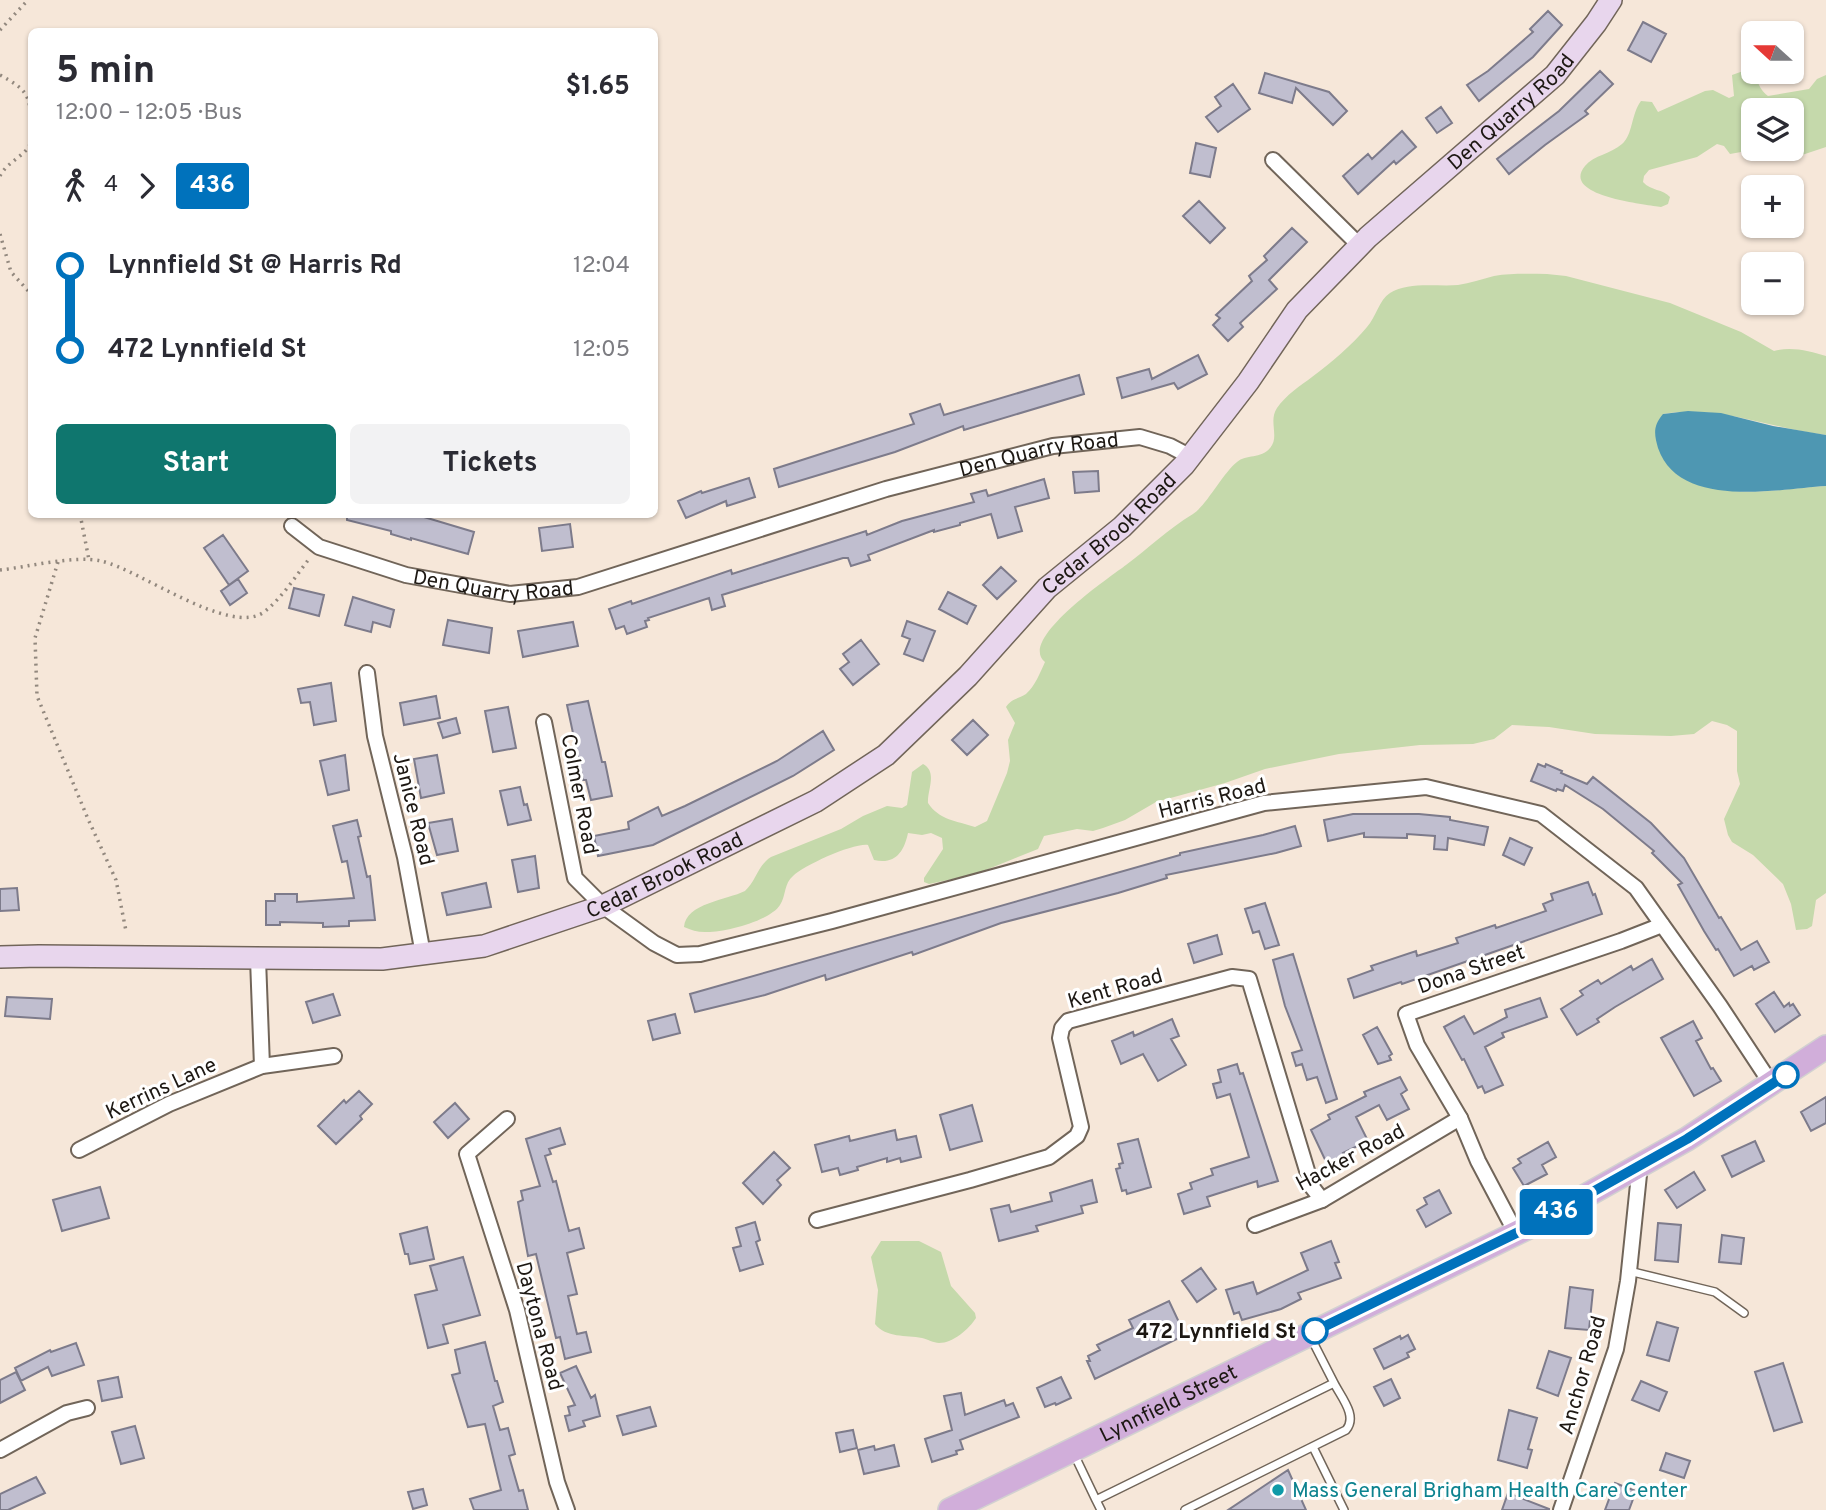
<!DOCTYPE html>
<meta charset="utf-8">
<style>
:root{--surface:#fff;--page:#f2f2f3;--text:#2b2b33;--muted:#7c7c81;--accent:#0f766e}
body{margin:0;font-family:Overpass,sans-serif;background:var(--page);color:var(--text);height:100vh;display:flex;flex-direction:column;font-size:26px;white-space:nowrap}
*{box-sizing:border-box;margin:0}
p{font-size:23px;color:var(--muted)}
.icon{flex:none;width:38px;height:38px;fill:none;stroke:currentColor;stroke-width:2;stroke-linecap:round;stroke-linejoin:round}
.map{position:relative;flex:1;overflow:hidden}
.sheet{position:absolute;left:28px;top:28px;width:630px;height:490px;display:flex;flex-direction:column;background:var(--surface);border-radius:10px;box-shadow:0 2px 5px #0004}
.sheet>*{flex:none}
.badge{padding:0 14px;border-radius:5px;font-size:24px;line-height:46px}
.needle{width:46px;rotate:291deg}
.controls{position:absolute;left:1741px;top:21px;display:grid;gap:14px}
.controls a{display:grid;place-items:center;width:63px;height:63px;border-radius:10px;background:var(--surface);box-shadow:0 2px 5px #0004;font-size:35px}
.map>.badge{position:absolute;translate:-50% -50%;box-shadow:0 0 0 4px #fff}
.legs{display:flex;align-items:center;gap:10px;height:77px;padding:0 28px;font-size:23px}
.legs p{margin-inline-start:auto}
.overview{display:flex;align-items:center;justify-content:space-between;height:119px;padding:0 28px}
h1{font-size:38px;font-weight:700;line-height:52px}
.primary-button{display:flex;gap:14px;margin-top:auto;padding:14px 28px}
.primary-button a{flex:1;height:80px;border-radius:10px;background:var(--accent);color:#fff;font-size:28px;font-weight:700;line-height:80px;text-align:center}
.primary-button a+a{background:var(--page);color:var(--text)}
ul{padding:0 28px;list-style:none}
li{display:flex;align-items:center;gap:24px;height:84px;font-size:26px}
li i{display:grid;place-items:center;width:10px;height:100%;margin:0 9px;background:currentColor}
li i::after{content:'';width:18px;height:18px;margin:-9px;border:5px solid;border-radius:50%;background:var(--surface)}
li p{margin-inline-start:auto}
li:first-child i{background:linear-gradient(#0000 50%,currentColor 0)}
li:last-child i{background:linear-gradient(currentColor 50%,#0000 0)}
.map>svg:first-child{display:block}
.green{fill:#c5d9ab}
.water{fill:#4e97b2}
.building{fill:#c0becf;stroke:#7d7b8b;stroke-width:2}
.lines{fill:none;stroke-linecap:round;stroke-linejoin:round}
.lane-casing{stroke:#716559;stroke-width:10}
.street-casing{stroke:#716559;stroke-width:18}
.secondary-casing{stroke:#716559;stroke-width:24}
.primary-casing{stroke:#d2d1d0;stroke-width:26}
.path{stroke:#92887e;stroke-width:3.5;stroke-dasharray:2 5;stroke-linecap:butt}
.lane{stroke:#fff;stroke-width:7}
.street{stroke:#fff;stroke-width:14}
.secondary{stroke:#e8d6ed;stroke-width:21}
.primary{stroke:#d1aeda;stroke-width:23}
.line-1-casing{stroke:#fff;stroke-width:16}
.line-1{stroke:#0072bc;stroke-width:10}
.stop-1-dot{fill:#fff;stroke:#0072bc;stroke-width:3.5}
.culture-dot{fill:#0f9aa8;stroke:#fff;stroke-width:2.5}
.labels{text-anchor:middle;stroke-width:6;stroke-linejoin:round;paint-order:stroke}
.street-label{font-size:21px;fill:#1d1813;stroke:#fff}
.stop-label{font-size:21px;font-weight:bold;fill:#1d1813;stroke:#fff;text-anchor:end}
.culture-label{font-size:21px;fill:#0d838f;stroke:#fff;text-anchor:start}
</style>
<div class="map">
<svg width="1826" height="1510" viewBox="0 0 1826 1510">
<rect width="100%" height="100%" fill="#f6e7d9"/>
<path class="green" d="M1749 69C1759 77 1756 87 1768 96L1809 89 1817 79 1826 75V147L1802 155 1779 149H1792V110H1754L1753 141 1741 152 1730 154 1724 146 1717 144 1697 157 1649 170 1644 176 1643 182C1651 191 1663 189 1670 197L1668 204 1661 207C1645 204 1560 196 1585 166 1594 155 1611 154 1622 144 1633 135 1631 114 1641 101L1652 102 1658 112 1705 91 1713 90 1729 98 1734 96 1732 75Z
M1547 274 1566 276 1670 303 1741 332 1774 351C1791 346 1810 351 1826 356V435C1772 429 1718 404 1663 414L1676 474C1725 502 1773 489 1826 486V893L1816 900 1812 926 1807 929 1796 930 1791 904 1783 884 1753 855 1732 842 1728 835 1724 819 1740 784 1737 771V731L1727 725 1712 721 1694 734 1671 736 1595 734 1549 727 1512 725 1494 739 1473 744 1420 745 1339 754 1265 769 1225 783 1156 802 1125 820 1103 828 1093 831 1077 829 1044 836 1038 849 976 874 929 884 924 882V878L943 849 942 838 931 833 922 835 908 833C904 852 895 865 874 860L868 845C853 843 805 865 793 876 784 883 786 896 780 905 770 921 723 933 705 932 697 932 691 930 684 927 686 903 727 900 745 891 756 881 758 865 771 857L841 829 863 816 887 806 902 808 907 805 912 772 923 764C938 772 927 790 928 803 939 820 957 821 975 827L987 821 1007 773 1010 761 1008 740 1015 723 1006 707C1011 699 1018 699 1026 694 1035 686 1040 673 1045 662 1017 640 1110 577 1126 565 1149 548 1168 529 1193 514 1206 506 1223 473 1237 462 1246 454 1261 459 1270 448 1280 437 1268 421 1277 408 1286 395 1300 386 1312 377 1331 363 1352 345 1367 327 1376 317 1379 300 1390 293 1409 281 1437 287 1458 285 1470 283 1482 279 1494 276 1511 273 1530 274 1547 274Z
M881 1241H919L941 1252 951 1286 975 1313 976 1318C969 1329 953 1343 939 1343 934 1343 927 1339 922 1338 906 1335 886 1338 875 1324L878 1290 871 1257Z"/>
<path class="water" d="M1688 411 1721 413 1773 426 1826 435V486C1778 489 1679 510 1658 448 1654 434 1653 426 1663 414Z"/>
<path class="building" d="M1548 11 1562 25 1533 57 1479 101 1467 85 1488 71 1533 32 1530 29Z
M1643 22 1666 34 1651 62 1628 50Z
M1600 71 1613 84 1585 111 1588 114 1545 145 1509 174 1497 159 1559 111Z
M1265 73 1329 92 1347 111 1333 125 1296 88 1292 103 1259 93Z
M1233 84 1250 109 1218 132 1206 117 1221 106 1215 97Z
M1441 107 1452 123 1437 133 1426 118Z
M1402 131 1416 147 1396 164 1394 161 1358 194 1343 176 1368 154 1372 159Z
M1196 143 1216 148 1210 177 1190 173Z
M1199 201 1225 228 1210 243 1183 216Z
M1292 228 1307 242 1269 280 1277 289 1240 323 1243 327 1228 341 1213 325 1220 318 1216 315 1252 281 1249 276 1267 260 1264 256Z
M1198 355 1207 374 1178 389 1174 383 1122 398 1117 378 1149 369 1152 379Z
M1079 375 1084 394 964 430 963 426 895 452 779 487 774 469 914 424 910 414 940 404 944 415Z
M1098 471 1099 491 1075 493 1073 472Z
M749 478 755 497 727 506 726 501 686 518 678 501 701 491 702 493Z
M1044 479 1049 498 1015 507 1022 531 998 538 991 514 960 523V525L934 532V530L868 555 870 560 851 566 848 558H843L722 595 725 606 712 610 709 598 648 618 649 620 645 621 647 627 627 634 624 626 616 629 609 609 631 601 632 604 731 570 732 574 866 531 867 535 902 521 974 502 971 494 986 490 988 496Z
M347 514H414L474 532 468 554 411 538V540L391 534V531L347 520Z
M570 524 573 547 542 551 539 528Z
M223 535 248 571 229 585 204 548Z
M1001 567 1016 581 997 599 983 585Z
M238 579 247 593 230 605 221 591Z
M294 588 324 595 319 616 289 608Z
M948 592 976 606 967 624 939 609Z
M353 597 394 610 390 627 373 622 371 632 345 625Z
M448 620 492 628 489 653 443 645Z
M907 621 935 631 923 661 904 654 910 639 902 636Z
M573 622 578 646 523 657 518 631Z
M861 640 879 664 853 685 840 669 849 662 843 654Z
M331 683 336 721 314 725 310 702 301 703 298 689Z
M436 696 440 718 404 725 400 703Z
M588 701 602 762H605L612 796 591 800 586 780H583L567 705Z
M508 707 516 748 493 752 485 711Z
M456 718 460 733 443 738 438 723Z
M973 720 988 735 967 755 952 740Z
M823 731 834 750 793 776 653 845 598 856 594 836 629 829 628 822 658 807 662 816 685 806 777 761Z
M345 755 349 790 328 795 320 761Z
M437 755 444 793 421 798 414 759Z
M1538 764 1545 767 1546 764 1562 771 1561 773 1587 784 1593 777 1651 823 1684 858 1719 918 1721 917 1741 950 1757 941 1769 962 1754 970 1752 966 1734 976 1718 949 1716 950 1704 931 1678 885 1682 883 1652 853 1654 851 1603 809 1565 785 1563 791 1557 789 1556 791 1531 781Z
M520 787 524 805 527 804 531 820 508 825 500 791Z
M1353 814H1419L1450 817V820L1488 827 1484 845 1448 838 1447 850 1434 849 1435 836 1407 834V838L1364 837V833L1328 841 1324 820Z
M452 819 458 851 437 855 428 823Z
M357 820 361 836 358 837 367 877 370 876 375 920 349 921V926L323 927V923L280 922V925H266V901H275V894H297V902L354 898 347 861 342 862 333 826Z
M1295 826 1301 846 1276 853 1166 875 1167 878 1118 893 1001 923 913 955 912 952 826 980 825 975 765 995 695 1012 690 994 1180 855V853L1263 835Z
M1510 838 1532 848 1524 865 1503 855Z
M535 856 539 888 518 892 512 860Z
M1588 882 1593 895 1595 894 1602 914 1402 984 1401 982 1354 998 1348 979 1373 970 1371 966 1416 951 1417 956 1458 943 1456 938 1495 925 1496 928 1546 911 1543 904 1553 900 1551 894Z
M486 883 491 907 447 915 442 893Z
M17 888 19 910 0 911V889Z
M1265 903 1279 945 1265 949 1259 931 1253 933 1245 909Z
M1217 935 1222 954 1194 963 1188 944Z
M1293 954 1337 1099 1326 1103 1317 1077 1307 1080 1302 1064 1296 1066 1292 1053 1302 1050 1285 1006 1273 960Z
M1652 959 1663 979 1615 1007 1597 1019 1599 1022 1577 1035 1561 1009 1583 995 1580 991 1598 980 1601 984 1631 966 1633 970Z
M1774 992 1784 1007 1789 1003 1790 1006 1793 1004 1800 1015 1775 1032 1756 1004Z
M333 994 340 1015 313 1023 306 1002Z
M7 997 52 999 50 1019 5 1016Z
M1540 998 1547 1017 1502 1033 1504 1037 1485 1047 1503 1085 1485 1093 1482 1086 1478 1088 1464 1059 1462 1060 1444 1027 1464 1016 1474 1034 1507 1017 1505 1010Z
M675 1014 680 1033 653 1040 648 1021Z
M1172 1019 1179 1036 1171 1039 1186 1065 1158 1081 1143 1054 1121 1064 1112 1041 1133 1032 1134 1036Z
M1693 1021 1702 1038 1696 1041 1711 1069 1713 1068 1721 1081 1694 1096 1661 1038Z
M1377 1027 1392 1054 1389 1056 1391 1060 1378 1064 1363 1035Z
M1237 1064 1240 1074 1243 1073 1278 1181 1258 1187 1257 1181 1207 1197 1210 1206 1184 1214 1178 1194 1192 1189 1190 1183 1213 1175 1211 1169 1249 1157 1230 1094 1217 1098 1213 1084 1221 1082 1218 1070Z
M1400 1077 1407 1090 1401 1094 1409 1109 1387 1120 1379 1105 1356 1117 1368 1141 1343 1153 1346 1158 1329 1168 1311 1130 1330 1119 1328 1115 1366 1096 1364 1092Z
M359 1091 372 1104 360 1116 362 1119 336 1144 318 1126 344 1100 346 1103Z
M1826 1097V1123L1811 1131 1801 1112Z
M455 1103 469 1119 448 1138 434 1122Z
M972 1105 982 1141 950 1150 940 1115Z
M560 1128 565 1144 549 1149 551 1154 545 1156 553 1182 556 1181 569 1231 579 1228 584 1248 567 1253 577 1294 568 1296 577 1334 586 1332 591 1352 565 1359 560 1337 556 1338 536 1254 528 1256 518 1202 523 1200 521 1191 540 1186 526 1139Z
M895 1130 897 1140 916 1136 921 1157 901 1162 900 1158 887 1162V1158L857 1167 858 1170 840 1175 838 1168 822 1172 815 1145 849 1136 850 1141Z
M1138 1139 1151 1187 1127 1194 1126 1190 1122 1191 1116 1169 1120 1168 1119 1164 1123 1163 1118 1144Z
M1755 1141 1764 1161 1732 1177 1722 1156Z
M1548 1142 1556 1157 1542 1165 1547 1174 1524 1186 1513 1168 1521 1163 1518 1159Z
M774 1152 790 1168 777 1180 781 1185 763 1204 743 1183Z
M1694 1172 1705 1190 1677 1208 1665 1190Z
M1092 1180 1097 1202 1081 1206 1083 1213 1036 1226 1038 1231 999 1241 991 1209 1009 1205 1011 1212 1052 1201 1050 1193Z
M100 1187 109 1218 62 1231 53 1200Z
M1439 1190 1451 1213 1426 1227 1417 1210 1427 1204 1424 1198Z
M755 1222 760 1240 756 1242 763 1264 740 1271 733 1248 741 1246 736 1228Z
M1658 1223 1681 1225 1678 1262 1655 1260Z
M427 1227 434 1259 410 1264 408 1254H405L400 1234Z
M1722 1235 1744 1238 1741 1264 1719 1262Z
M1331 1241 1339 1262 1335 1263 1341 1278 1298 1293 1301 1299 1281 1309 1242 1320 1239 1312 1234 1314 1226 1290 1253 1282 1257 1294 1308 1270 1301 1253Z
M463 1257 480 1315 443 1325 448 1343 428 1348 415 1295 437 1290 430 1266Z
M1201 1268 1216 1289 1197 1302 1182 1281Z
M1570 1287 1593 1290 1589 1330 1565 1328Z
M1169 1301 1185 1335 1095 1379 1087 1361H1090L1088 1356 1100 1350 1097 1345 1133 1328 1129 1320Z
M1657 1322 1678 1328 1669 1361 1647 1355Z
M1408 1335 1415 1349 1407 1353 1409 1357 1384 1369 1374 1349 1400 1336 1401 1339Z
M485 1342 495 1381H497L503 1402 493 1406 500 1430 508 1428 515 1454 509 1456 519 1491 523 1490 528 1510H474L470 1499 501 1490 485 1424 468 1427 452 1375 460 1373 455 1350Z
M76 1343 84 1365 52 1376 48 1367 21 1381 15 1368 50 1350 51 1352Z
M1549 1351 1571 1358 1558 1396 1537 1388Z
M1783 1363 1802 1422 1774 1431 1755 1372Z
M576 1366 591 1398 595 1395 600 1416 583 1421 585 1426 569 1431 565 1416 570 1415 568 1407 575 1405 560 1373Z
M16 1372 25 1390 0 1403V1380Z
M118 1377 122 1397 102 1401 98 1381Z
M1061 1377 1071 1398 1056 1405 1055 1403 1045 1407 1037 1388Z
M1391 1379 1400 1398 1384 1406 1374 1387Z
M1641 1381 1667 1392 1659 1411 1632 1400Z
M961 1393 965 1415 1004 1400 1006 1406 1013 1403 1019 1417 960 1440 963 1449 956 1451 957 1454 932 1462 925 1439 952 1430 944 1396Z
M650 1407 656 1426 623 1435 617 1416Z
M1509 1410 1537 1418 1528 1449 1532 1450 1527 1468 1498 1460Z
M135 1426 144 1458 121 1464 112 1432Z
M853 1430 857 1448 840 1452 836 1433Z
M894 1445 899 1466 864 1474 858 1450 874 1446 875 1450Z
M1666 1453 1690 1461 1684 1478 1660 1470Z
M1288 1470 1306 1510H1228Z
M36 1477 45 1493 8 1510H0V1494Z
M1615 1483 1636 1491 1629 1510H1605Z
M423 1489 427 1505 413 1509 408 1492Z
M1508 1493 1549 1509V1510H1502Z"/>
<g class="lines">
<defs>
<path id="lane" d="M1629 1271 1715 1292 1744 1313
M1313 1447 1344 1510
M1074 1454 1096 1500 1334 1383 1310 1336
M1096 1500 1101 1510
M1185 1510 1346 1430C1358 1416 1341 1397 1334 1383"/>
<g id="street">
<path d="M1273 160 1360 246"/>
<path id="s1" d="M292 526 319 547 406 575 510 594 578 587 886 489 1053 446 1140 437 1170 446 1191 457"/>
<path d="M367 673 375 736 405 857 423 954"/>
<path d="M544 722 575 878 603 906 654 943 677 955 700 954 832 921 1264 803 1426 787 1541 814 1636 888 1720 1006 1772 1085"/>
<path d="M258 959 262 1066"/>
<path d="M507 1119 467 1154 517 1310 557 1482 567 1510"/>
<path d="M79 1150 169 1104 262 1066 334 1056"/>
<path d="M817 1220 970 1180 1049 1157 1077 1136 1081 1127 1060 1038 1062 1028 1068 1021 1232 977 1249 979 1312 1187 1322 1200"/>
<path d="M1255 1225 1322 1200 1460 1118"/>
<path d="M1516 1233 1478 1161 1460 1118 1417 1045 1406 1014 1621 941 1662 925"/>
<path d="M0 1450 67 1413 87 1408"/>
<path d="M1561 1510 1616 1349 1628 1281 1640 1165"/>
</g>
<g id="secondary">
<path id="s2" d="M0 957 39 956 382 959 484 946 603 906 816 801 886 755 968 676 1047 588 1122 527 1184 465 1248 382 1297 310 1368 237 1555 75 1596 23 1611 0"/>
</g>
<g id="primary">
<path id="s3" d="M950 1510 1539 1222 1687 1139 1826 1047"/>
</g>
</defs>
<use href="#lane" class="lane-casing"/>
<use href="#street" class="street-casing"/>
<use href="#secondary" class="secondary-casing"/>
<use href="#primary" class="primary-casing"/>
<path class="path" d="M0 30 28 0
M0 75C27 90 29 93 32 124
M0 176C8 160 28 156 32 139
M0 234 11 272 32 295
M80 514 89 560
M58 562 35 638 37 696 88 819 116 880 126 931
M0 570C28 567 74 555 101 561 139 569 230 637 264 612 282 598 295 577 309 559"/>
<use href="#lane" class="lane"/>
<use href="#street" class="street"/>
<use href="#secondary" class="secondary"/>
<use href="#primary" class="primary"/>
</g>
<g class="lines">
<defs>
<path id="line-1" d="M1315 1331 1539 1222 1687 1139 1786 1075"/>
</defs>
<use href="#line-1" class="line-1-casing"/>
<use href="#line-1" class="line-1"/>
</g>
<g class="stop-1-dot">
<circle cx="1786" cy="1075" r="12"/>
<circle cx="1315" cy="1331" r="12"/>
</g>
<circle class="culture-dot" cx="1278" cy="1490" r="7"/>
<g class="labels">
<g class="street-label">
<text dy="7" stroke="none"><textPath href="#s2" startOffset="1832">Den Quarry Road</textPath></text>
<text dy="7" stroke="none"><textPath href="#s1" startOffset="780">Den Quarry Road</textPath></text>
<text dy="7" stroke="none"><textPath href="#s2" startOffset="1246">Cedar Brook Road</textPath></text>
<text dy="7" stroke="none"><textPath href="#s1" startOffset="214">Den Quarry Road</textPath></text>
<text transform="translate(580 794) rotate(79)" y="7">Colmer Road</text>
<text transform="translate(1212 798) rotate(-14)" y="7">Harris Road</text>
<text transform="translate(414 809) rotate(76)" y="7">Janice Road</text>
<text dy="7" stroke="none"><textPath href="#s2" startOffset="679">Cedar Brook Road</textPath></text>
<text transform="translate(1471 969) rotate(-19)" y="7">Dona Street</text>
<text transform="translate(1115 988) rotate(-16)" y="7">Kent Road</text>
<text transform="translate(161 1088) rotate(-25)" y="7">Kerrins Lane</text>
<text transform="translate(1350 1157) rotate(-28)" y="7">Hacker Road</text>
<text transform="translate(540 1326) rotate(75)" y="7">Daytona Road</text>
<text transform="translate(1582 1375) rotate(-74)" y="7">Anchor Road</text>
<text dy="7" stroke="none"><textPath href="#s3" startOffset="243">Lynnfield Street</textPath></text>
</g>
<g class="stop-label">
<text x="1296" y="1338">472 Lynnfield St</text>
</g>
<g class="culture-label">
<text x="1292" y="1497">Mass General Brigham Health Care Center</text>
</g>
</g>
</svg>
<div class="controls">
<a><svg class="needle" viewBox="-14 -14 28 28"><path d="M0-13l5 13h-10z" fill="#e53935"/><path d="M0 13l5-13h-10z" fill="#7c7c81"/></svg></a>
<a><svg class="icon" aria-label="layers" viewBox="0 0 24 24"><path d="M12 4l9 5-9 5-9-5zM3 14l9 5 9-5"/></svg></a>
<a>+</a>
<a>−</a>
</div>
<b class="badge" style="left:1556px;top:1212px;background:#0072bc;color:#fff">436</b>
<section class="sheet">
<div class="overview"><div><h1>5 min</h1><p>12:00 – 12:05 · Bus</p></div><b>$1.65</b></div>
<div class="legs"><svg class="icon" aria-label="walk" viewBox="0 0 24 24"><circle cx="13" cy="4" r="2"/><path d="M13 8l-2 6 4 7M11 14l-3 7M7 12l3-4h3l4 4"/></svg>4<svg class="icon" aria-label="forward" viewBox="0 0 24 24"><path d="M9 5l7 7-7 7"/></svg><b class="badge" style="background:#0072bc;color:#fff">436</b></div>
<ul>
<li><i style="color:#0072bc"></i><b>Lynnfield St @ Harris Rd</b><p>12:04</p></li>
<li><i style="color:#0072bc"></i><b>472 Lynnfield St</b><p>12:05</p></li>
</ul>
<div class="primary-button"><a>Start</a><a>Tickets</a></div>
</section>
</div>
